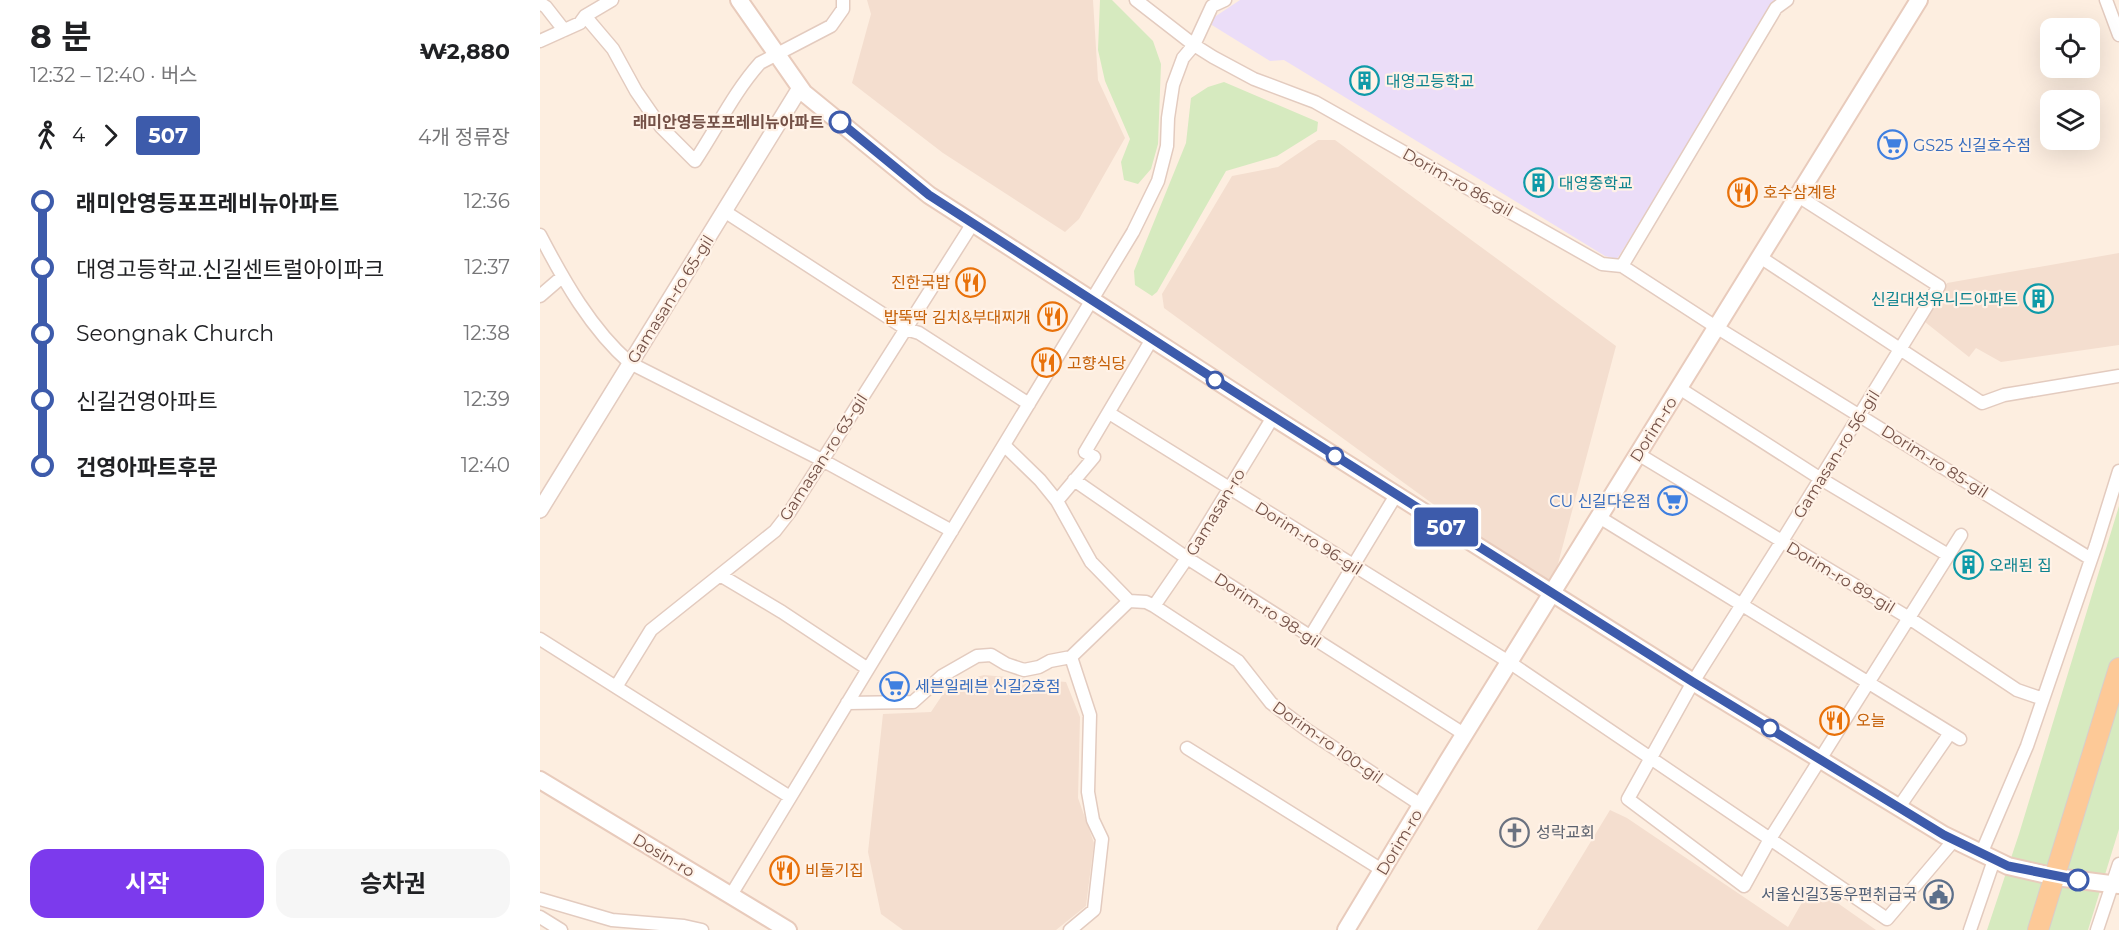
<!DOCTYPE html>
<html lang="ko">
<meta charset="utf-8">
<style>
:root{--surface:#fff;--page:#f6f6f6;--text:#202124;--muted:#757577;--accent:#7c3aed}
body{margin:0;font-family:Montserrat,"Noto Sans KR",sans-serif;background:var(--page);color:var(--text);height:100vh;display:flex;flex-direction:column;font-size:22px;white-space:nowrap}
*{box-sizing:border-box;margin:0}
p{font-size:20px;color:var(--muted)}
.icon{flex:none;width:33px;height:33px;fill:none;stroke:currentColor;stroke-width:2;stroke-linecap:round;stroke-linejoin:round}
.map{position:relative;flex:1;overflow:hidden}
.details{display:flex;flex-direction:column;background:var(--surface);width:540px}
.details>*{flex:none}
.badge{padding:0 12px;border-radius:4px;font-size:21px;line-height:39px}
.buttons{position:absolute;left:1500px;top:18px;display:grid;gap:12px}
.buttons a{display:grid;place-items:center;width:60px;height:60px;border-radius:12px;background:var(--surface);box-shadow:0 6px 24px #0002;font-size:30px}
.map>.badge{position:absolute;translate:-50% -50%;box-shadow:0 0 0 3px #fff}
.legs{display:flex;align-items:center;gap:9px;height:66px;padding:0 30px;font-size:20px}
.legs p{margin-inline-start:auto}
.summary{display:flex;align-items:center;justify-content:space-between;height:102px;padding:0 30px}
h1{font-size:33px;font-weight:700;line-height:45px}
.cta{display:flex;gap:12px;margin-top:auto;padding:12px 30px}
.cta a{flex:1;height:69px;border-radius:18px;background:var(--accent);color:#fff;font-size:24px;font-weight:700;line-height:69px;text-align:center}
.cta a+a{background:var(--page);color:var(--text)}
ul{padding:0 30px;list-style:none}
li{display:flex;align-items:center;gap:21px;height:66px;font-size:22px}
li i{display:grid;place-items:center;width:9px;height:100%;margin:0 8px;background:currentColor}
li i::after{content:'';width:15px;height:15px;margin:-8px;border:4px solid;border-radius:50%;background:var(--surface)}
li p{margin-inline-start:auto}
li:first-child i{background:linear-gradient(#0000 50%,currentColor 0)}
li:last-child i{background:linear-gradient(currentColor 50%,#0000 0)}
main{display:flex;flex:1;min-height:0}
.map>svg:first-child{display:block}
.residential{fill:#f4decf}
.education{fill:#ebddf8}
.green{fill:#d6eabf}
.lines{fill:none;stroke-linecap:round;stroke-linejoin:round}
.minor-casing{stroke:#e3cbbf;stroke-width:15}
.tertiary-casing{stroke:#e3cbbf;stroke-width:18}
.secondary-casing{stroke:#e8cbbc;stroke-width:20}
.primary-casing{stroke:#d8cecb;stroke-width:22}
.minor{stroke:#fff;stroke-width:12}
.tertiary{stroke:#fff;stroke-width:15}
.secondary{stroke:#fff;stroke-width:16}
.primary{stroke:#fdc997;stroke-width:20}
.line-1-casing{stroke:#fff;stroke-width:14}
.line-1{stroke:#3d5bab;stroke-width:9}
.stop-1-dot{fill:#fff;stroke:#3d5bab;stroke-width:3}
.labels{text-anchor:middle;stroke-width:4.5;stroke-linejoin:round;paint-order:stroke}
.culture-label{font-size:16px;fill:#0d838f;stroke:#fff2e7;text-anchor:start}
.stop-label{font-size:16px;font-weight:bold;fill:#745147;stroke:#fff2e7;text-anchor:end}
.shop-label{font-size:16px;fill:#366cbe;stroke:#fff2e7;text-anchor:start}
.street-label{font-size:16px;fill:#745147;stroke:#fff2e7}
.food-label{font-size:16px;fill:#c56008;stroke:#fff2e7;text-anchor:start}
.worship-label{font-size:16px;fill:#5b616d;stroke:#fff2e7;text-anchor:start}
.service-label{font-size:16px;fill:#4e5e75;stroke:#fff2e7;text-anchor:end}
</style>
<main>
<section class="details">
<div class="summary"><div><h1>8 분</h1><p>12:32 – 12:40 · 버스</p></div><b>₩2,880</b></div>
<div class="legs"><svg class="icon" aria-label="walk" viewBox="0 0 24 24"><circle cx="13" cy="4" r="2"/><path d="M13 8l-2 6 4 7M11 14l-3 7M7 12l3-4h3l4 4"/></svg>4<svg class="icon" aria-label="forward" viewBox="0 0 24 24"><path d="M9 5l7 7-7 7"/></svg><b class="badge" style="background:#3d5bab;color:#fff">507</b><p>4개 정류장</p></div>
<ul>
<li><i style="color:#3d5bab"></i><b>래미안영등포프레비뉴아파트</b><p>12:36</p></li>
<li><i style="color:#3d5bab"></i><span>대영고등학교.신길센트럴아이파크</span><p>12:37</p></li>
<li><i style="color:#3d5bab"></i><span>Seongnak Church</span><p>12:38</p></li>
<li><i style="color:#3d5bab"></i><span>신길건영아파트</span><p>12:39</p></li>
<li><i style="color:#3d5bab"></i><b>건영아파트후문</b><p>12:40</p></li>
</ul>
<div class="cta"><a>시작</a><a>승차권</a></div>
</section>
<div class="map">
<svg width="1579" height="930" viewBox="0 0 1579 930">
<rect width="100%" height="100%" fill="#fdeee0"/>
<path class="residential" d="M327 0H553L558 80 585 138 539 219 525 232 403 153 312 83 331 14Z
M778 140H795L1076 346 1011 590 624 308 622 294 692 176 738 167Z
M1579 253V345L1461 362 1436 348 1429 357 1385 322 1407 283Z
M444 675 526 682 540 717 538 798 554 843 546 906 516 930H363L341 914 328 852 343 714 391 712 409 685Z
M1070 810 1087 818 1248 927 1272 885 1336 930H997Z"/>
<path class="education" d="M700 0H1239L1077 259 1065 256 744 60 730 61 667 22Z"/>
<path class="green" d="M560 0H572L613 41 621 64 618 144 611 169 598 184 584 180 581 162 590 139 565 81 558 50Z
M684 82 778 122 777 131 737 156 686 171 617 292 612 296 595 285 594 271 646 143 651 98 668 87Z
M1579 506V829L1548 930H1447L1479 834Z"/>
<g class="lines">
<defs>
<path id="minor" d="M596 0 654 45 673 57 714 79 775 102 1062 264 1082 266 1176 327 1551 559
M1566 0 1579 35
M0 3 6 7 24 30
M45 16 73 49 96 91 121 127 155 161C177 128 194 92 220 63L291 26 303 9V0
M0 41 40 23 45 16 72 0
M1258 196 1399 286 1242 541 1153 682 1088 799 1204 886 1230 839 1347 919 1414 840
M184 211 366 329 379 333 489 404
M0 235C24 281 51 329 90 363L282 460 412 531
M1220 257 1442 403 1464 395 1579 376
M1082 266 1236 8 1247 0
M0 296 22 277
M1139 388 1281 479 1408 555
M569 413 969 662 1230 839 1421 535
M464 445 500 480 517 501 551 562 589 601
M1098 454 1369 618 1477 690 1503 699
M534 480 647 558 924 734
M517 501 554 457 545 452 612 339
M1059 517 1420 739
M180 575 242 612 328 669
M614 606 647 558 733 417
M770 637 856 495
M0 639 250 797
M76 687 111 630 235 531 249 513 433 223
M307 703 373 702 402 676 437 656 451 655 466 664 484 670 499 667 510 661 531 657 589 601 606 602 614 606 698 661 731 703 767 730 881 805
M647 748 842 870
M1359 807 1410 733
M1441 854 1487 746 1556 545 1579 471
M191 895 593 232 618 181 627 146 628 118 633 85 643 58 654 45 672 6 685 0
M0 899 72 920 144 926 162 930
M0 917 21 930
M530 930 554 910 562 839 553 820 548 792 550 715 531 657
M1430 930 1454 860
M1557 930 1579 864"/>
<path id="tertiary" d="M0 510 260 88"/>
<path id="secondary" d="M199 0 264 93 389 195 733 417 1153 682 1404 835 1468 866 1516 877 1579 885
M0 780 248 930
M806 930 906 764 1379 0"/>
<path id="primary" d="M1498 930 1579 668"/>
</defs>
<use href="#minor" class="minor-casing"/>
<use href="#tertiary" class="tertiary-casing"/>
<use href="#secondary" class="secondary-casing"/>
<use href="#primary" class="primary-casing"/>
<use href="#minor" class="minor"/>
<use href="#tertiary" class="tertiary"/>
<use href="#secondary" class="secondary"/>
<use href="#primary" class="primary"/>
</g>
<g class="lines">
<defs>
<path id="line-1" d="M300 122 389 195 693 391 1153 682 1404 835 1468 866 1538 880"/>
</defs>
<use href="#line-1" class="line-1-casing"/>
<use href="#line-1" class="line-1"/>
</g>
<defs>
<symbol id="building-ring" viewBox="-11 -11 22 22"><circle r="9.5" fill="#fff2e7" stroke="#0f9aa8" stroke-width="1.5"/><path d="M-4-6H4V6H1V3H-1V6H-4ZM-2.5-4.3h1.7v1.8h-1.7ZM.8-4.3h1.7v1.8H.8ZM-2.5-1h1.7V.8h-1.7ZM.8-1h1.7V.8H.8Z" fill="#0f9aa8"/></symbol>
<symbol id="supermarket-ring" viewBox="-11 -11 22 22"><circle r="9.5" fill="#fff2e7" stroke="#3f7fe0" stroke-width="1.5"/><path d="M-6-5.5h2.5l.6 2H6L4.5 2H-2.5L-4.4-4H-6ZM-1.5 3.2a1.3 1.3 0 1 0 .1 0ZM3 3.2a1.3 1.3 0 1 0 .1 0Z" fill="#3f7fe0"/></symbol>
<symbol id="restaurant-ring" viewBox="-11 -11 22 22"><circle r="9.5" fill="#fff2e7" stroke="#e8710a" stroke-width="1.5"/><path d="M-5-6h1v4h1v-4h1v4h1v-4h1v5L-1.5 .5V6h-2V.5L-5-1ZM5-6V6H3V1.5H1.5Q1.5-4 5-6Z" fill="#e8710a"/></symbol>
<symbol id="church-ring" viewBox="-11 -11 22 22"><circle r="9.5" fill="#fff2e7" stroke="#6b7280" stroke-width="1.5"/><path d="M-1.2-6h2.4v3.5h3.3v2.4h-3.3V6h-2.4V-.1h-3.3v-2.4h3.3Z" fill="#6b7280"/></symbol>
<symbol id="civic-ring" viewBox="-11 -11 22 22"><circle r="9.5" fill="#fff2e7" stroke="#5c6f8a" stroke-width="1.5"/><path d="M-.6-6.5H3V-4.5H.6V-3L4-1V1h2V6H-6V1h2V-1L-.6-3ZM-1.2 2.5V6h2.4V2.5Z" fill="#5c6f8a"/></symbol>
</defs>
<g fill-rule="evenodd">
<use href="#building-ring" x="808" y="64" width="33" height="33"/>
<use href="#supermarket-ring" x="1336" y="128" width="33" height="33"/>
<use href="#building-ring" x="982" y="166" width="33" height="33"/>
<use href="#restaurant-ring" x="1186" y="176" width="33" height="33"/>
<use href="#restaurant-ring" x="414" y="266" width="33" height="33"/>
<use href="#building-ring" x="1482" y="282" width="33" height="33"/>
<use href="#restaurant-ring" x="496" y="300" width="33" height="33"/>
<use href="#restaurant-ring" x="490" y="346" width="33" height="33"/>
<use href="#supermarket-ring" x="1116" y="484" width="33" height="33"/>
<use href="#building-ring" x="1412" y="548" width="33" height="33"/>
<use href="#supermarket-ring" x="338" y="670" width="33" height="33"/>
<use href="#restaurant-ring" x="1278" y="704" width="33" height="33"/>
<use href="#church-ring" x="958" y="816" width="33" height="33"/>
<use href="#restaurant-ring" x="228" y="854" width="33" height="33"/>
<use href="#civic-ring" x="1382" y="878" width="33" height="33"/>
</g>
<g class="stop-1-dot">
<circle cx="300" cy="122" r="10"/>
<circle cx="675" cy="380" r="8"/>
<circle cx="795" cy="456" r="8"/>
<circle cx="1230" cy="728" r="8"/>
<circle cx="1538" cy="880" r="10"/>
</g>
<g class="labels">
<g class="culture-label">
<text x="846" y="87">대영고등학교</text>
<text x="1019" y="189">대영중학교</text>
<text x="1478" y="305" text-anchor="end">신길대성유니드아파트</text>
<text x="1449" y="571">오래된 집</text>
</g>
<g class="stop-label">
<text x="284" y="128">래미안영등포프레비뉴아파트</text>
</g>
<g class="shop-label">
<text x="1373" y="151">GS25 신길호수점</text>
<text x="1111" y="507" text-anchor="end">CU 신길다온점</text>
<text x="375" y="692">세븐일레븐 신길2호점</text>
</g>
<g class="street-label">
<text transform="translate(918 182) rotate(29)" y="6">Dorim-ro 86-gil</text>
<text transform="translate(130 299) rotate(-58)" y="6">Gamasan-ro 65-gil</text>
<text transform="translate(1113 429) rotate(-58)" y="6">Dorim-ro</text>
<text transform="translate(1296 454) rotate(-58)" y="6">Gamasan-ro 56-gil</text>
<text transform="translate(283 457) rotate(-57)" y="6">Gamasan-ro 63-gil</text>
<text transform="translate(1395 461) rotate(32)" y="6">Dorim-ro 85-gil</text>
<text transform="translate(675 512) rotate(-59)" y="6">Gamasan-ro</text>
<text transform="translate(769 538) rotate(32)" y="6">Dorim-ro 96-gil</text>
<text transform="translate(1301 577) rotate(31)" y="6">Dorim-ro 89-gil</text>
<text transform="translate(728 610) rotate(33)" y="6">Dorim-ro 98-gil</text>
<text transform="translate(788 742) rotate(35)" y="6">Dorim-ro 100-gil</text>
<text transform="translate(859 842) rotate(-59)" y="6">Dorim-ro</text>
<text transform="translate(124 855) rotate(31)" y="6">Dosin-ro</text>
</g>
<g class="food-label">
<text x="1223" y="198">호수삼계탕</text>
<text x="410" y="288" text-anchor="end">진한국밥</text>
<text x="491" y="323" text-anchor="end">밥뚝딱 김치&amp;부대찌개</text>
<text x="527" y="369">고향식당</text>
<text x="1316" y="726">오늘</text>
<text x="265" y="876">비둘기집</text>
</g>
<g class="worship-label">
<text x="996" y="838">성락교회</text>
</g>
<g class="service-label">
<text x="1377" y="900">서울신길3동우편취급국</text>
</g>
</g>
</svg>
<div class="buttons">
<a><svg class="icon" aria-label="locate" viewBox="0 0 24 24"><circle cx="12" cy="12" r="6"/><path d="M12 2v4M12 18v4M2 12h4M18 12h4"/></svg></a>
<a><svg class="icon" aria-label="layers" viewBox="0 0 24 24"><path d="M12 4l9 5-9 5-9-5zM3 14l9 5 9-5"/></svg></a>
</div>
<b class="badge" style="left:906px;top:527px;background:#3d5bab;color:#fff">507</b>
</div>
</main>
